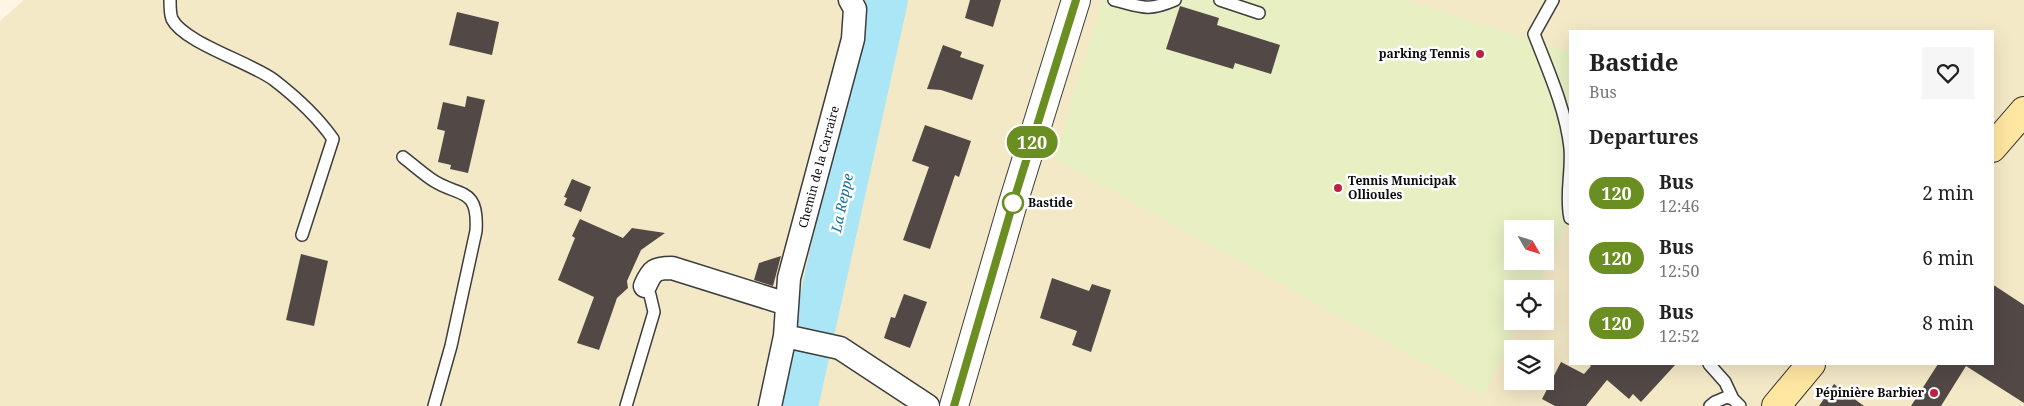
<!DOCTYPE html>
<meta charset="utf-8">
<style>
:root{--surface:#fff;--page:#f6f6f6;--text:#222;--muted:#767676}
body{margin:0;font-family:"Noto Serif",serif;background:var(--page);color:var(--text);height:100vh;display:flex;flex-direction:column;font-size:19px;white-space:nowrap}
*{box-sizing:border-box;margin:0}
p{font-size:16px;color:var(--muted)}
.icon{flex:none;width:28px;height:28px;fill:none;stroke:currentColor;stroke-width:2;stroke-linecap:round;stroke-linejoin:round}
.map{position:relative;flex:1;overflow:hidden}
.sheet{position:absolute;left:1569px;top:30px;width:425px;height:335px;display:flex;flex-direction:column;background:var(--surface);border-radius:0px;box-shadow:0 5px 20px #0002}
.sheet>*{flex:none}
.badge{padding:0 10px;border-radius:16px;font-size:18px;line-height:32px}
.needle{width:32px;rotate:129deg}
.fabs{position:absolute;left:1504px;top:220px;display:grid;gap:10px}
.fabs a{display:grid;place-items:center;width:50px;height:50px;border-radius:0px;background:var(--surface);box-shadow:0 5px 20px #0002;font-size:25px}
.map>.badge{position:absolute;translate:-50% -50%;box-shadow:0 0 0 2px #fff}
h2{padding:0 20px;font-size:19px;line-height:45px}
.round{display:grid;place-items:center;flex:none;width:52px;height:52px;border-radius:0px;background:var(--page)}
.overview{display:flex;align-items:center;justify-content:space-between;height:85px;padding:0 20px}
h1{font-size:24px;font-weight:700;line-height:38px}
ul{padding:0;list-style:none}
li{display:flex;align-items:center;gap:15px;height:65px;padding:0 20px}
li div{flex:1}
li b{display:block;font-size:19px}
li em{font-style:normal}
li .badge{min-width:55px;font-weight:700;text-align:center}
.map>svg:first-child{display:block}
.farmland{fill:#f4e9c7;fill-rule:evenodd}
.pitch{fill:#e7efc3;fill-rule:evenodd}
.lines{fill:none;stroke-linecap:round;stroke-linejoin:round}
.river{stroke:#abe6f6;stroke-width:42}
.building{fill:#524946}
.service-casing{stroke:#3d3d3d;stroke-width:14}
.minor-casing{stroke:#3d3d3d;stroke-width:25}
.tertiary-casing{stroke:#3d3d3d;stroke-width:30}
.secondary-casing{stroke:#2c2c2c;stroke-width:30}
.service{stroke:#fff;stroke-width:11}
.minor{stroke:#fff;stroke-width:22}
.tertiary{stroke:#fff;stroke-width:28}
.secondary{stroke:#ffe6a1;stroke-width:28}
.line-casing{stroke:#fff;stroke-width:11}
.line{stroke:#6b8e23;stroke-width:8}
.poi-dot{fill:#b92241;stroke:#fff;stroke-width:2}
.stop-dot{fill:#fff;stroke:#6b8e23;stroke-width:2.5}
.labels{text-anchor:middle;stroke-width:5;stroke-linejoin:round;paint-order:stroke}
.poi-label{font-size:12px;font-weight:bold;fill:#0a0a0a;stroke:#fff;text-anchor:end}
.street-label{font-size:12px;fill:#0a0a0a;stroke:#fff}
.stop-label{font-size:12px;font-weight:bold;fill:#0a0a0a;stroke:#fff;text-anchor:start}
.water-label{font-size:14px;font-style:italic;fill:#14759a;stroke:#fff}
</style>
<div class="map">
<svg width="2024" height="406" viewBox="0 0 2024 406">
<rect width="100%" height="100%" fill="#fff6e6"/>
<path class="farmland" d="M24 0H2024V406H0V21ZM1570 31H1992V364H1570ZM1512 229H1545V261H1512ZM1512 289H1545V321H1512ZM1512 349H1545V381H1512Z"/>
<path class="pitch" d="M1103 0H1406L1570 52V217L1536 289H1512V321H1520L1484 396 1054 159ZM1512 229H1545V261H1512Z"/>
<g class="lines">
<path class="river" d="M797 406 887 0"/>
</g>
<path class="building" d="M970 0H1001L993 27 965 18Z
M1180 6 1219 18 1217 25 1280 45 1271 74 1235 63 1233 69 1166 49Z
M457 12 499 22 492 55 449 45Z
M943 45 962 52 960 57 984 65 972 100 941 90 927 89Z
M467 96 485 100 468 173 450 169 451 165 438 162 445 131 437 129 443 102 465 107Z
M925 125 971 141 959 177 955 175 930 249 903 240 929 167 912 161Z
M572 179 591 187 581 212 564 205 567 198 564 197Z
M580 219 623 238 632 228 665 233 641 250 627 281 628 288 617 298 599 350 577 343 594 297 558 280 575 238 572 236Z
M301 254 328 261 314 326 286 320Z
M781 256 773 286 754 280 759 263Z
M1052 278 1089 291 1092 284 1111 290 1091 352 1072 345 1077 331 1040 318Z
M1992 284 2024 305V403L1966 366 1941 406H1911L1938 364H1992Z
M904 294 927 302 910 348 884 338 891 317 895 318Z
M1561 362 1584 374 1591 366 1589 364H1676L1641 402 1633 394 1629 399 1607 380 1586 406H1555L1542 399Z
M1834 384 1864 406H1819Z"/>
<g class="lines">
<defs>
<path id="service" d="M170 0C170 5 170 14 172 19 184 43 252 63 274 80 296 97 317 116 333 139L302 235
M1114 0C1142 7 1147 12 1175 0
M1220 0 1259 13
M1553 0 1534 34C1548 70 1566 110 1570 148 1572 172 1565 195 1570 218
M403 157C412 164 421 172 431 179 458 198 479 185 476 231L451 346 434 406
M1709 364 1725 382 1733 399
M626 406 654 312 650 295 645 286
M1710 406 1715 402 1727 397 1733 399 1740 406"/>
<path id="minor" d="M645 286C652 270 655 268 672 268L787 304
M785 336 840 348 928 406
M770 406 785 336 789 278 853 39 855 9 850 0"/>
<path id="tertiary" d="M954 406 1013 203 1076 0"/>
<path id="secondary" d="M1992 148 2024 111
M1776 406 1811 364"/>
</defs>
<use href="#service" class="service-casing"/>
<use href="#minor" class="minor-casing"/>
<use href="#tertiary" class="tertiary-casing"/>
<use href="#secondary" class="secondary-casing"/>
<use href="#service" class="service"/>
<use href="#minor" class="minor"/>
<use href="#tertiary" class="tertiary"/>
<use href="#secondary" class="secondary"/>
</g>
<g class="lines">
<defs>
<path id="line" d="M954 406 1013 203 1076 0"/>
</defs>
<use href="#line" class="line-casing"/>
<use href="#line" class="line"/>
</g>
<g class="poi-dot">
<circle cx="1480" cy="54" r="5"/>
<circle cx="1338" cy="188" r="5"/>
<circle cx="1934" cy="393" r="5"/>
</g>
<circle class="stop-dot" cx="1013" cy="203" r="10"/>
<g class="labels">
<g class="poi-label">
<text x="1470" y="58">parking Tennis</text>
<text x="1348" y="185" text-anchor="start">Tennis Municipak<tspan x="1348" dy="14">Ollioules</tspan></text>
<text x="1924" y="397">Pépinière Barbier</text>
</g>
<g class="street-label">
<text transform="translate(819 167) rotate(-75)" y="4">Chemin de la Carraire</text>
</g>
<g class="stop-label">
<text x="1028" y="207">Bastide</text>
</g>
<g class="water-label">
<text transform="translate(842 203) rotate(-78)" y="5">La Reppe</text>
</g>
</g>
</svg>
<div class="fabs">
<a><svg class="needle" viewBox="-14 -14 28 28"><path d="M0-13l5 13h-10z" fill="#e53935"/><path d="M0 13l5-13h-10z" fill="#767676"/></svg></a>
<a><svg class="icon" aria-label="locate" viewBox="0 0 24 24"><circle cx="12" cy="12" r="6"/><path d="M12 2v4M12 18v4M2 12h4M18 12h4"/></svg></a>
<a><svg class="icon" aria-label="layers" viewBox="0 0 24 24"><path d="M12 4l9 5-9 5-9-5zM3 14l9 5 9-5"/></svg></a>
</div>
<b class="badge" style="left:1032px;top:142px;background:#6b8e23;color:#fff">120</b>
<section class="sheet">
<div class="overview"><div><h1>Bastide</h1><p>Bus</p></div><a class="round"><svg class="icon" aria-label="heart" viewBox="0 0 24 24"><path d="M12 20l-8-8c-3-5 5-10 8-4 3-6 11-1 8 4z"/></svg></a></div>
<h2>Departures</h2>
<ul>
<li><span class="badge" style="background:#6b8e23;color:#fff">120</span><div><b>Bus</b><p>12:46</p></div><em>2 min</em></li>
<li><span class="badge" style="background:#6b8e23;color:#fff">120</span><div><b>Bus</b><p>12:50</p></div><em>6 min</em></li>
<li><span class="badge" style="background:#6b8e23;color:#fff">120</span><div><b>Bus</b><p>12:52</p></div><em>8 min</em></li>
</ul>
</section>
</div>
